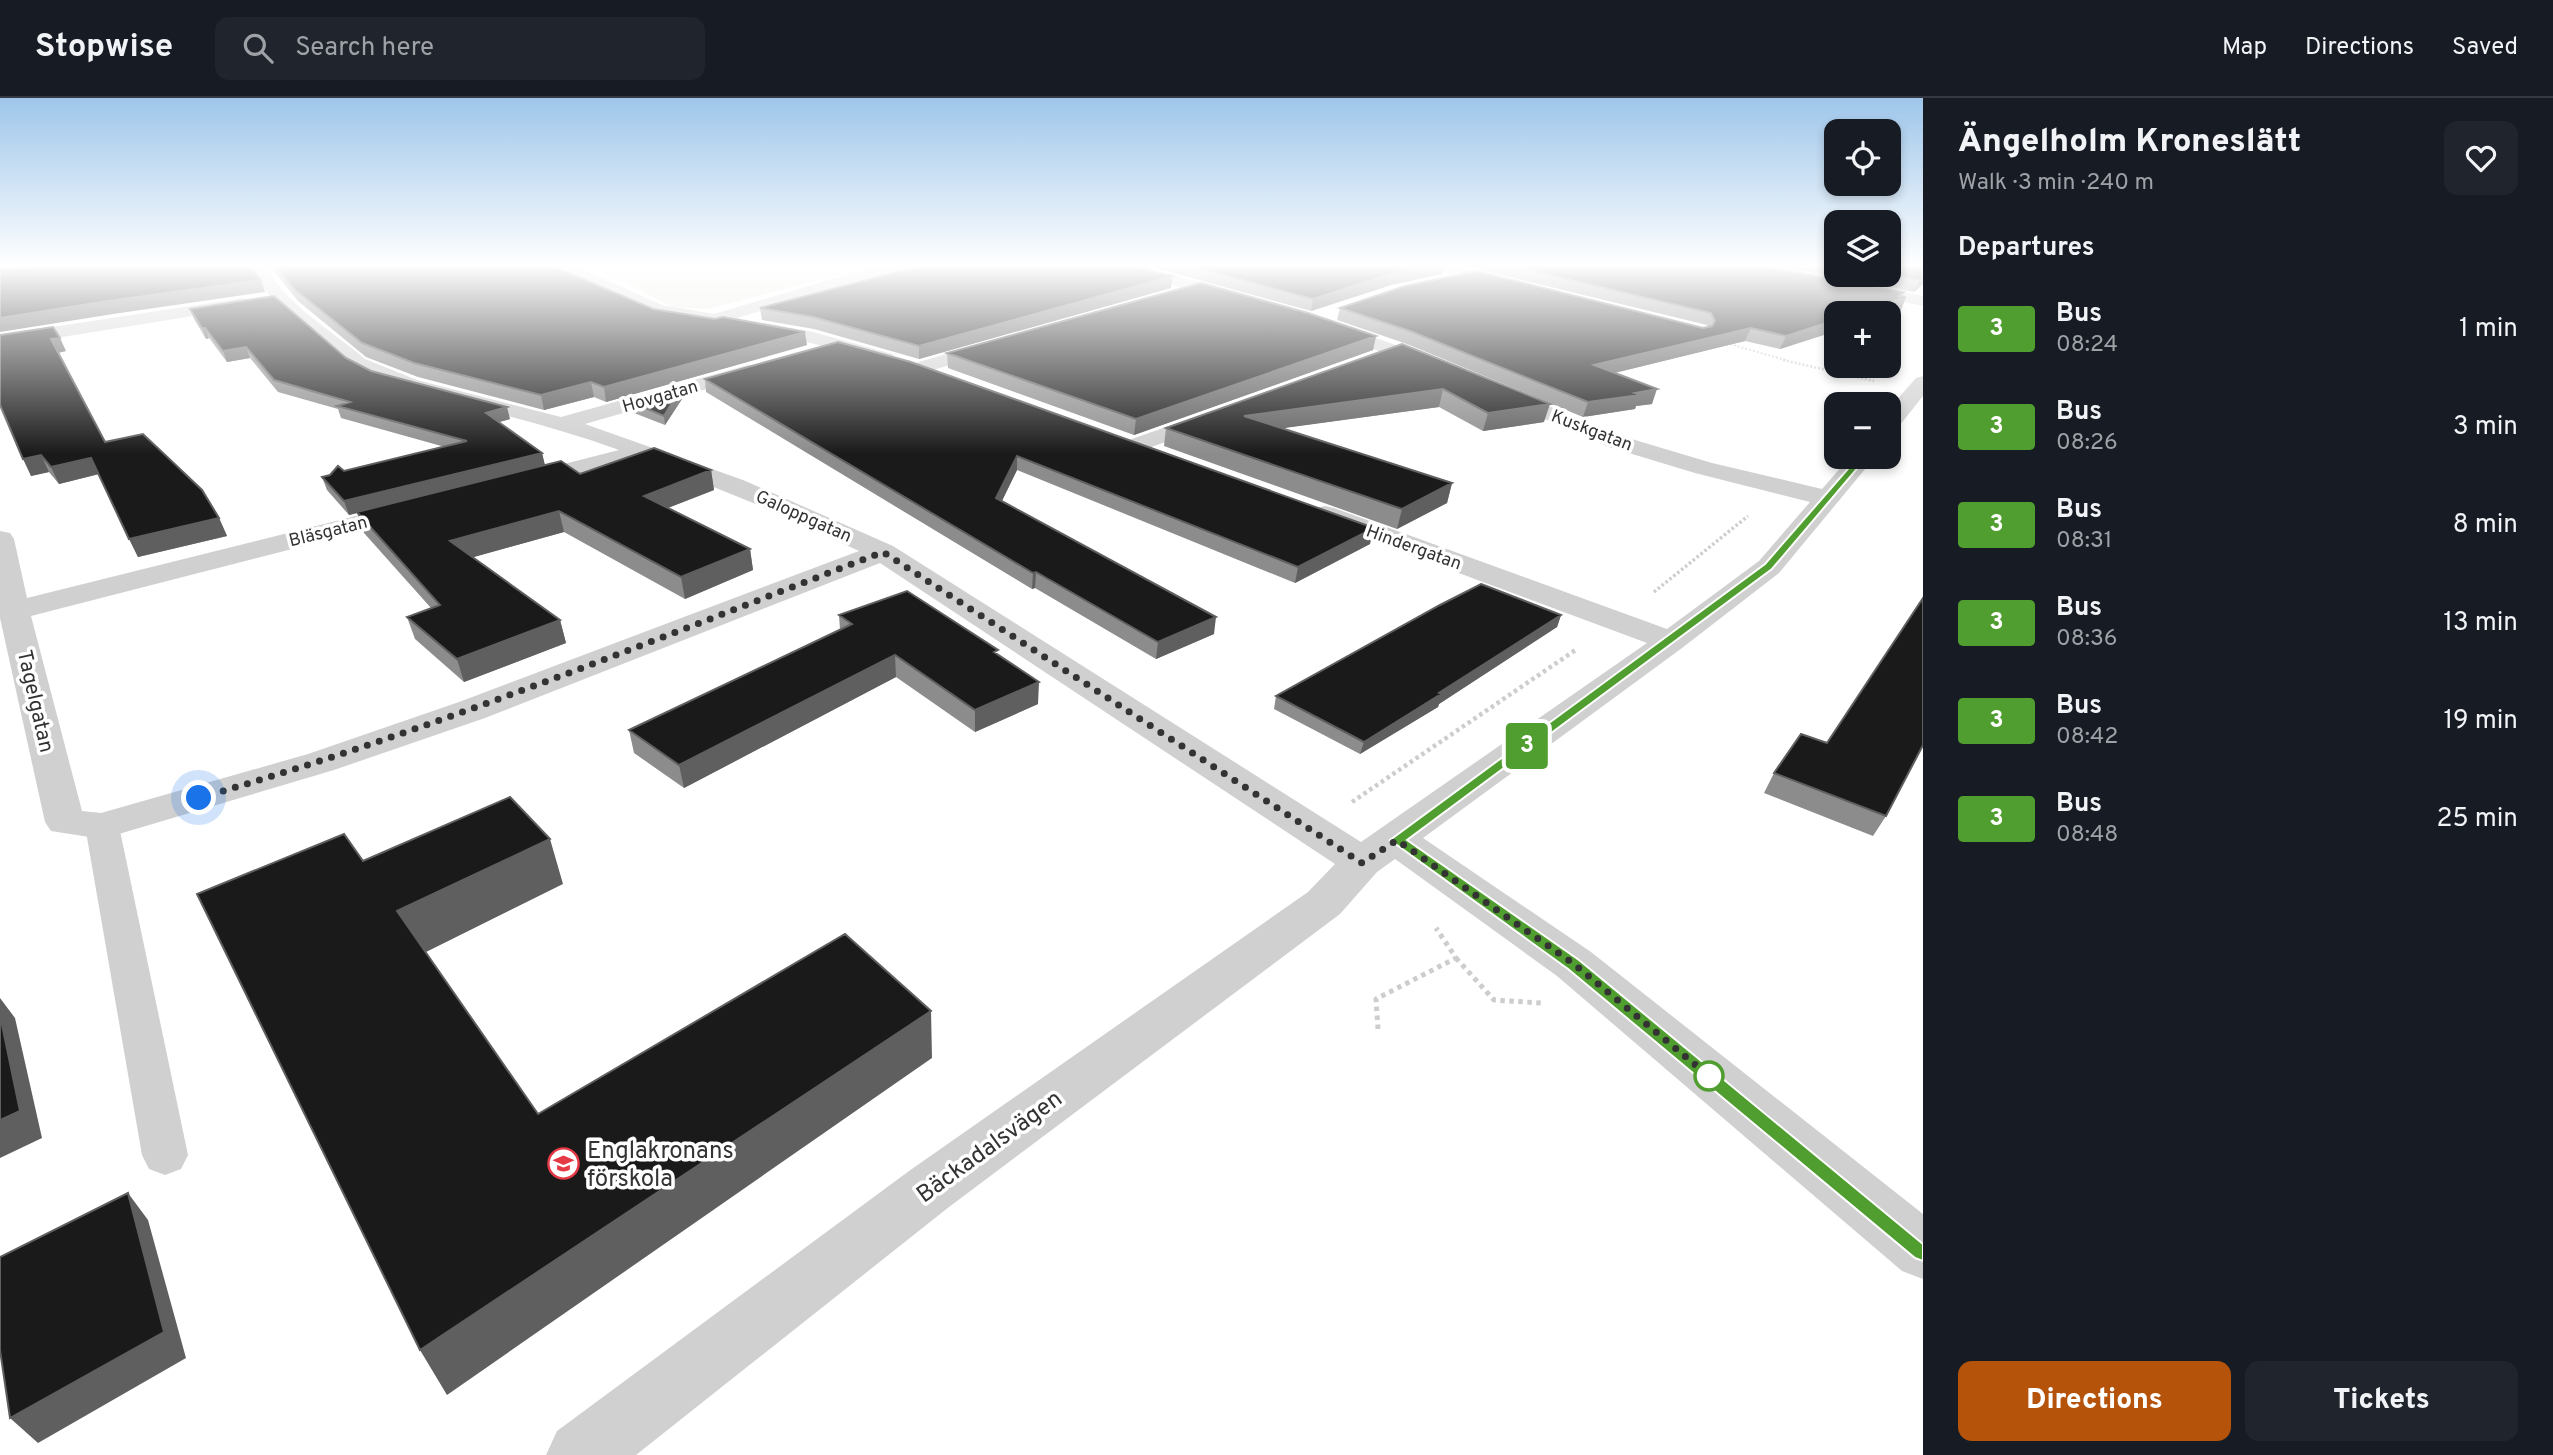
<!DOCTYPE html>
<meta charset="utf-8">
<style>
:root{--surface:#171b24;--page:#20242c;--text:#f1f3f6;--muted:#9ea1a6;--line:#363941;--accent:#b45309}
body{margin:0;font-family:Overpass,sans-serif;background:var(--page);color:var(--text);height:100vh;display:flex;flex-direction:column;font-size:26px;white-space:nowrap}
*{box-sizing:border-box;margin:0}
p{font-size:23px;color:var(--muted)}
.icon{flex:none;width:38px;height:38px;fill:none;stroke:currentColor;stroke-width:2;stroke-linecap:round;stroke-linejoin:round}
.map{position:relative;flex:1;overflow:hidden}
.drawer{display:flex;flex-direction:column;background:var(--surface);width:630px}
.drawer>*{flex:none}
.badge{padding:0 14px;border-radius:5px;font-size:24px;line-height:46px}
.buttons{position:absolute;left:1824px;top:21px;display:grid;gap:14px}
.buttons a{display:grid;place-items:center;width:77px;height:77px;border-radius:14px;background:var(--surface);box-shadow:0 4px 10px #0003;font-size:35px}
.you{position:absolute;width:35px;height:35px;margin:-18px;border:5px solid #fff;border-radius:50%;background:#1a73e8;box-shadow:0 0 0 10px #1a73e833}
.map>.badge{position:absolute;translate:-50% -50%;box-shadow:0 0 0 4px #fff}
h2{padding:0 35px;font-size:26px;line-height:63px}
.round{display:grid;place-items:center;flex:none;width:74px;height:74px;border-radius:14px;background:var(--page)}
.head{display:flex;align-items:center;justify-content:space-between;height:119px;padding:0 35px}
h1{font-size:33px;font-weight:800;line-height:52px}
.button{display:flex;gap:14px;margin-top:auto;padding:14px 35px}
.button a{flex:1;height:80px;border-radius:14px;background:var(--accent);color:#fff;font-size:28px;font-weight:800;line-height:80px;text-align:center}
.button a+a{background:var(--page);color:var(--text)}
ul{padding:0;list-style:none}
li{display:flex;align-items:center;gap:21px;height:98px;padding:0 35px}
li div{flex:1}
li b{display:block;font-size:26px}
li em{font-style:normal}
li .badge{min-width:77px;font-weight:700;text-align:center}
header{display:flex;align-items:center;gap:42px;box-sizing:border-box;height:98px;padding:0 35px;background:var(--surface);border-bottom:2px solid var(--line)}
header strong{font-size:33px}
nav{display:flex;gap:38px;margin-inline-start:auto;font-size:24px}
.search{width:490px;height:63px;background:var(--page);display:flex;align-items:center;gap:18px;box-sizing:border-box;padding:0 24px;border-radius:14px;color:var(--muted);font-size:26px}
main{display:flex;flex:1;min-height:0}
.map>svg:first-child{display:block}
.green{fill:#e6ecdf}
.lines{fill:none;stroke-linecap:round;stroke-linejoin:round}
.path-far4{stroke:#cdcdcd;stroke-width:2;stroke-dasharray:2 2;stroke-linecap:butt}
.path-far3{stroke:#cdcdcd;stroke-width:2.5;stroke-dasharray:2 2;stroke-linecap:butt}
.path-far2{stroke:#cdcdcd;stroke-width:3.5;stroke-dasharray:2.5 2.5;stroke-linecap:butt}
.path-far1{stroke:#cdcdcd;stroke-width:4.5;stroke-dasharray:3.5 3.5;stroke-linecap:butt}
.path{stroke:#cdcdcd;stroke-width:5;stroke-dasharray:4.5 4.5;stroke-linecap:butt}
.lane{fill:#d0d0d0;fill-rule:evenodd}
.street{fill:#d0d0d0;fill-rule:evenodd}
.wall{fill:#8c8c8c}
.shaded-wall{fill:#5f5f5f}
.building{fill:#1a1a1a;stroke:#5f5f5f;stroke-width:2}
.line{fill:#509e2f;stroke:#fff;stroke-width:2}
.walk{stroke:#333;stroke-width:7;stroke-dasharray:0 12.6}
.stop-dot{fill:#fff;stroke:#509e2f;stroke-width:3.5}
.labels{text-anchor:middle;stroke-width:7;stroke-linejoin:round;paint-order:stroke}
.far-street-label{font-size:18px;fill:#333;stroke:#fff}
.street-label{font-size:21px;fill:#333;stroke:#fff}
.near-street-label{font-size:24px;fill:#333;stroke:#fff}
.near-poi-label{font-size:24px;fill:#333;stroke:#fff;text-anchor:start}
</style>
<header>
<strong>Stopwise</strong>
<div class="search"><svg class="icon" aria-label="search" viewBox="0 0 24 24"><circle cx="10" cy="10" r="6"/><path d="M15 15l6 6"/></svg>Search here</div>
<nav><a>Map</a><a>Directions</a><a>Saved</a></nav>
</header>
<main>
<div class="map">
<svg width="1923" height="1357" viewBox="0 0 1923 1357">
<rect width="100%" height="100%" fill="#fff"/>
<path class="green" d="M586 166H899L854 173 708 211 673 209Z"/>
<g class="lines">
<path class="path-far4" d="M1726 245 1789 263"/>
<path class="path-far3" d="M1783 262 1874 283"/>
<path class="path-far2" d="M1654 494 1748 418"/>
<path class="path-far1" d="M1352 704 1577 551"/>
<path class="path" d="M1456 860 1494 902 1541 905
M1378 931 1376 901 1456 860 1436 830"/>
<path class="lane" d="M102 717 114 720 119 728 188 1057 181 1071 165 1077 149 1071 142 1057 85 728 90 720Z"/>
<path class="street" d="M250 166H265C284 206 332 232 365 261L417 282 561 319 748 267H762L765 271 762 275 585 326 743 382 893 448 1361 744 1647 545 1316 422 1312 416 1316 410 1325 408 1334 410 1667 531 1759 463 1810 404 1695 375 1609 349 1493 299 1489 295 1493 291H1507L1625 339 1712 365 1822 391 1850 359H1875L1779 475 1682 550 1423 740 1591 854 1923 1116V1181L1902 1173 1557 878 1395 761 1377 774 1340 816 949 1109 636 1357H546L557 1333 909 1073 1308 794 1335 766 880 465 485 620 334 672 102 741 51 733 45 724 0 520V433L10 435 14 441 27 500 412 404 421 406 425 412 421 418 31 518 82 713 101 715 308 656 459 604 859 453 763 409 642 360 522 392 513 389 509 384 513 379 619 352C569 334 520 321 469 308 428 297 388 289 351 269 317 239 268 209 250 166Z
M551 166H571L662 207 714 216 866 171 904 166H939L931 171 868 180 737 220 813 234 892 256 895 260 892 264 885 266 811 245 651 215Z
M1114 166H1133L1246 197 1248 201 1240 206 1234 205 1125 174Z
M1423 166H1447L1523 186 1525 189 1517 194 1426 169Z
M1849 183 1923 198V208L1843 191 1841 188 1843 185Z
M243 200 252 205 249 209 0 249V237Z
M1324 221 1445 265 1448 269 1445 273H1431L1318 230 1315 226 1318 222Z
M998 241 1008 247 1005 251 919 276 912 274 909 270 912 266Z
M1923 278V298L1896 332 1888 334V312L1916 280Z
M1214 312 1222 314 1225 319 1222 324 1137 354 1129 352 1125 347 1129 342Z"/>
</g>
<path class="wall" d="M268 166H548L653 211 807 247 606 304 594 299 544 312 418 279 366 259 298 203Z
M1141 166H1445L1442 176 1391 187 1311 213Z
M1456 166H1752L1906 199 1901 212 1780 251 1745 243 1614 275 1652 306 1636 308 1635 311 1583 319 1407 246 1337 222 1340 210 1703 230 1707 229V227Z
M1766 166H1836V177H1888L1923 166V186L1914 194Z
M1171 190 919 261 814 231 762 222 760 210Z
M190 211 346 260 371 273 510 321 499 324 542 355 545 367 580 376 711 372 714 392 668 410 750 451 753 472 685 501 564 434 473 459 560 522 566 545 464 584 415 541 407 519 431 510 364 435 357 415 349 417 327 392 322 379 445 349 341 320 338 311 278 294 250 260 227 264 209 240 206 241 194 221Z
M0 237 66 253 58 255 105 344 219 420 227 438 138 459 99 376 59 386 49 374 31 378Z
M1376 238 1373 252 1134 337 948 270 947 255Z
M1402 246 1544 324 1483 333 1439 309 1282 330 1452 385 1447 405 1397 431 1164 348 1166 330Z
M705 281 1370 446 1295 485 1017 372 1002 403 1214 536 1156 561 1035 490 1032 491 706 294Z
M682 301 665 327 634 315 633 305Z
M839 517 998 557 1038 606 975 634 896 579 684 690 634 655 629 632 840 532Z
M1561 517 1557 529 1439 606 1438 609 1360 656 1274 611 1276 598Z
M1827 645 1886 718 1873 738 1764 695 1774 675Z"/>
<path class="shaded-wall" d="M0 166H35L0 168Z
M1445 166 1442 176 1391 187 1311 213 1313 201 1394 175Z
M1173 178 1171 190 919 261V248Z
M1923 179V186L1914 194 1920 182Z
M261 182 265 194 113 216 0 234V220L108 203Z
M1904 194 1901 201 1906 199 1901 212 1888 216 1857 215 1899 198Z
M1836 222V233L1780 251 1786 238Z
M202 230H205L209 240 206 241Z
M1751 230 1745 243 1590 281 1594 267Z
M805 234 807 247 606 304 604 289Z
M1376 238 1373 252 1134 337 1136 321Z
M60 240 66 253 57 255 51 241Z
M246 249 250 260 227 264 223 253Z
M591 284 594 299 544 312 541 297Z
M1443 291 1439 309 1241 336 1244 318Z
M1657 291 1652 306 1636 308 1635 311 1583 319 1588 304Z
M680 292 682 301 665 327 664 318Z
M1550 306 1544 324 1483 333 1488 315Z
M507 309 510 321 489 327 486 315Z
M542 355 545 368 349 417 344 403Z
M41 357 49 374 31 378 23 361Z
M1017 358V372L996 415V400Z
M91 360 99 376 59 386 51 369Z
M711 372 714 392 647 418 644 398Z
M1452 385 1447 405 1397 431 1402 411Z
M559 413 564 434 456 464 450 443Z
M219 420 227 438 138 459 129 441Z
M1374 430 1370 446 1295 485 1298 469Z
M750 451 753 472 685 501 681 479Z
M1036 474 1035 490 1032 491 1033 475Z
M1561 517 1557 529 1439 606 1438 609 1360 656 1364 644Z
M1216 519 1214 536 1156 561 1158 544Z
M560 522 566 545 464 584 457 561Z
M895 557 896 579 684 690 679 667Z
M1039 584 1038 606 975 634V612Z
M550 741 563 786 416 859 397 813Z
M0 900 15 920 42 1040 0 1060Z
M931 913 932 960 447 1297 420 1252Z
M128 1095 148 1122 186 1260 38 1345 10 1320Z"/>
<path class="building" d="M63 166H248L261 182 108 203 0 220V171Z
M273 166H548L653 211 715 221 723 219 805 234 604 289 591 284 541 297 414 265 362 245 294 191Z
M927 166H1126L1173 178 919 248 813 219 760 210Z
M1182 166H1444L1394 175 1313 201Z
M1504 166H1752L1904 194 1899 198 1906 199 1857 215H1836V222L1786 238 1751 230 1594 267 1657 291 1635 295 1640 297 1588 304 1410 233 1340 210 1405 188 1476 173 1703 230 1712 228 1715 223 1711 215Z
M1888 166H1923V179L1920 182 1888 176Z
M1201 185 1308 215 1376 238 1136 321 947 255Z
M274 198 346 260 371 273 507 309 486 315 542 355 344 403 322 379 330 377 338 368 344 373 467 343 337 308 350 304 274 282 246 249 223 253 205 230H202L190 211Z
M53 229 60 240 51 241 105 344 143 336 202 392 219 420 129 441 91 360 51 369 41 357 23 361 0 307V237Z
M838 244 911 264 1374 430 1298 469 1017 358 996 400 1216 519 1158 544 1036 474 1033 475 705 281Z
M1402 246 1550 306 1488 315 1443 291 1244 318 1452 385 1402 411 1166 330Z
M680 292 664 318 633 305Z
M654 350 711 372 644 398 750 451 681 479 559 413 450 443 560 522 457 561 407 519 440 507 357 414 561 363 580 376Z
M1481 486 1561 517 1439 595 1441 596 1364 644 1276 598 1440 507Z
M907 493 998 552 994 554 1039 584 975 612 895 557 679 667 629 632 852 526 839 517Z
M1923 500V647L1886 718 1774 675 1801 636 1827 645Z
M510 699 550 741 397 813 538 1016 845 836 931 913 420 1252 197 796 344 736 363 763Z
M0 917 20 1013 0 1022Z
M128 1095 164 1234 10 1320 0 1252V1159Z"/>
<linearGradient id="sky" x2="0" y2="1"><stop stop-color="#9ec6ea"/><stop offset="0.47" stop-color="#fff"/><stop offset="1" stop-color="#fff" stop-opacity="0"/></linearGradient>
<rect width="1923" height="356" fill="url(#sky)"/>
<path class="line" d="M1860 357 1867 359 1772 471 1407 742 1579 862 1923 1146V1163L1915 1160 1568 871 1390 742 1765 466Z"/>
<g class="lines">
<path class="walk" d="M199 700C432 633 656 541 883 454L1362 765 1397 742 1574 866 1709 978"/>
</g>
<defs>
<symbol id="school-ring" viewBox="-11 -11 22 22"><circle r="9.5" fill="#fff" stroke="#e63946" stroke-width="1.5"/><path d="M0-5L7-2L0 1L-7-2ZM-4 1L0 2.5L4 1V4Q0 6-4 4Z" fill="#e63946"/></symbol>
</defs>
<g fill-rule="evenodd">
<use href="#school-ring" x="546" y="1048" width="35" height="35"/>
</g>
<circle class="stop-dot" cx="1709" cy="978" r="14"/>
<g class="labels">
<g class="far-street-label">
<text transform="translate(660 298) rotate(-16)" y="6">Hovgatan</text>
<text transform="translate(1592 332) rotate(21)" y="6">Kuskgatan</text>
<text transform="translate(804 418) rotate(24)" y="6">Galoppgatan</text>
<text transform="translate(328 433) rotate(-14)" y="6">Bläsgatan</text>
<text transform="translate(1414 449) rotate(20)" y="6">Hindergatan</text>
</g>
<g class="street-label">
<text transform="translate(36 603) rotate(77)" y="7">Tagelgatan</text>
</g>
<g class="near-street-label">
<text transform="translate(989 1048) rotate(-36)" y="8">Bäckadalsvägen</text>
</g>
<g class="near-poi-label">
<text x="587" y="1060">Englakronans<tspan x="587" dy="28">förskola</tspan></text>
</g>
</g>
</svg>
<div class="buttons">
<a><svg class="icon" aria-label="locate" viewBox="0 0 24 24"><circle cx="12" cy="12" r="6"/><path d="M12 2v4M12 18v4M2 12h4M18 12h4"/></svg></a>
<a><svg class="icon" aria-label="layers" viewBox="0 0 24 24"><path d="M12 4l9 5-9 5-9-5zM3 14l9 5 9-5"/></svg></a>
<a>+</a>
<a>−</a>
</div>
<div class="you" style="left:199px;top:700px"></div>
<b class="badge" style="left:1527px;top:648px;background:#509e2f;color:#fff">3</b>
</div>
<section class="drawer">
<div class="head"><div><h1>Ängelholm Kroneslätt</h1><p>Walk · 3 min · 240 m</p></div><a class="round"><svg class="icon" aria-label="heart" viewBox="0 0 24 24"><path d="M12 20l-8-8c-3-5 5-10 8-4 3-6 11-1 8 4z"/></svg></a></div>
<h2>Departures</h2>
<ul>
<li><span class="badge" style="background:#509e2f;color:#fff">3</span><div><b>Bus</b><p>08:24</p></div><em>1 min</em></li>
<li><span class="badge" style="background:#509e2f;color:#fff">3</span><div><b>Bus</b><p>08:26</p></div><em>3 min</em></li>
<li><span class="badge" style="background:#509e2f;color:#fff">3</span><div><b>Bus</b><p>08:31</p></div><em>8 min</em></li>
<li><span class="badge" style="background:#509e2f;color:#fff">3</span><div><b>Bus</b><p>08:36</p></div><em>13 min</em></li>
<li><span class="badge" style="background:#509e2f;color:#fff">3</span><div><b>Bus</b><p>08:42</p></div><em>19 min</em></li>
<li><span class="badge" style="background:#509e2f;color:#fff">3</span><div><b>Bus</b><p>08:48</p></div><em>25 min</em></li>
</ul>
<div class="button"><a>Directions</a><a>Tickets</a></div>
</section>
</main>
